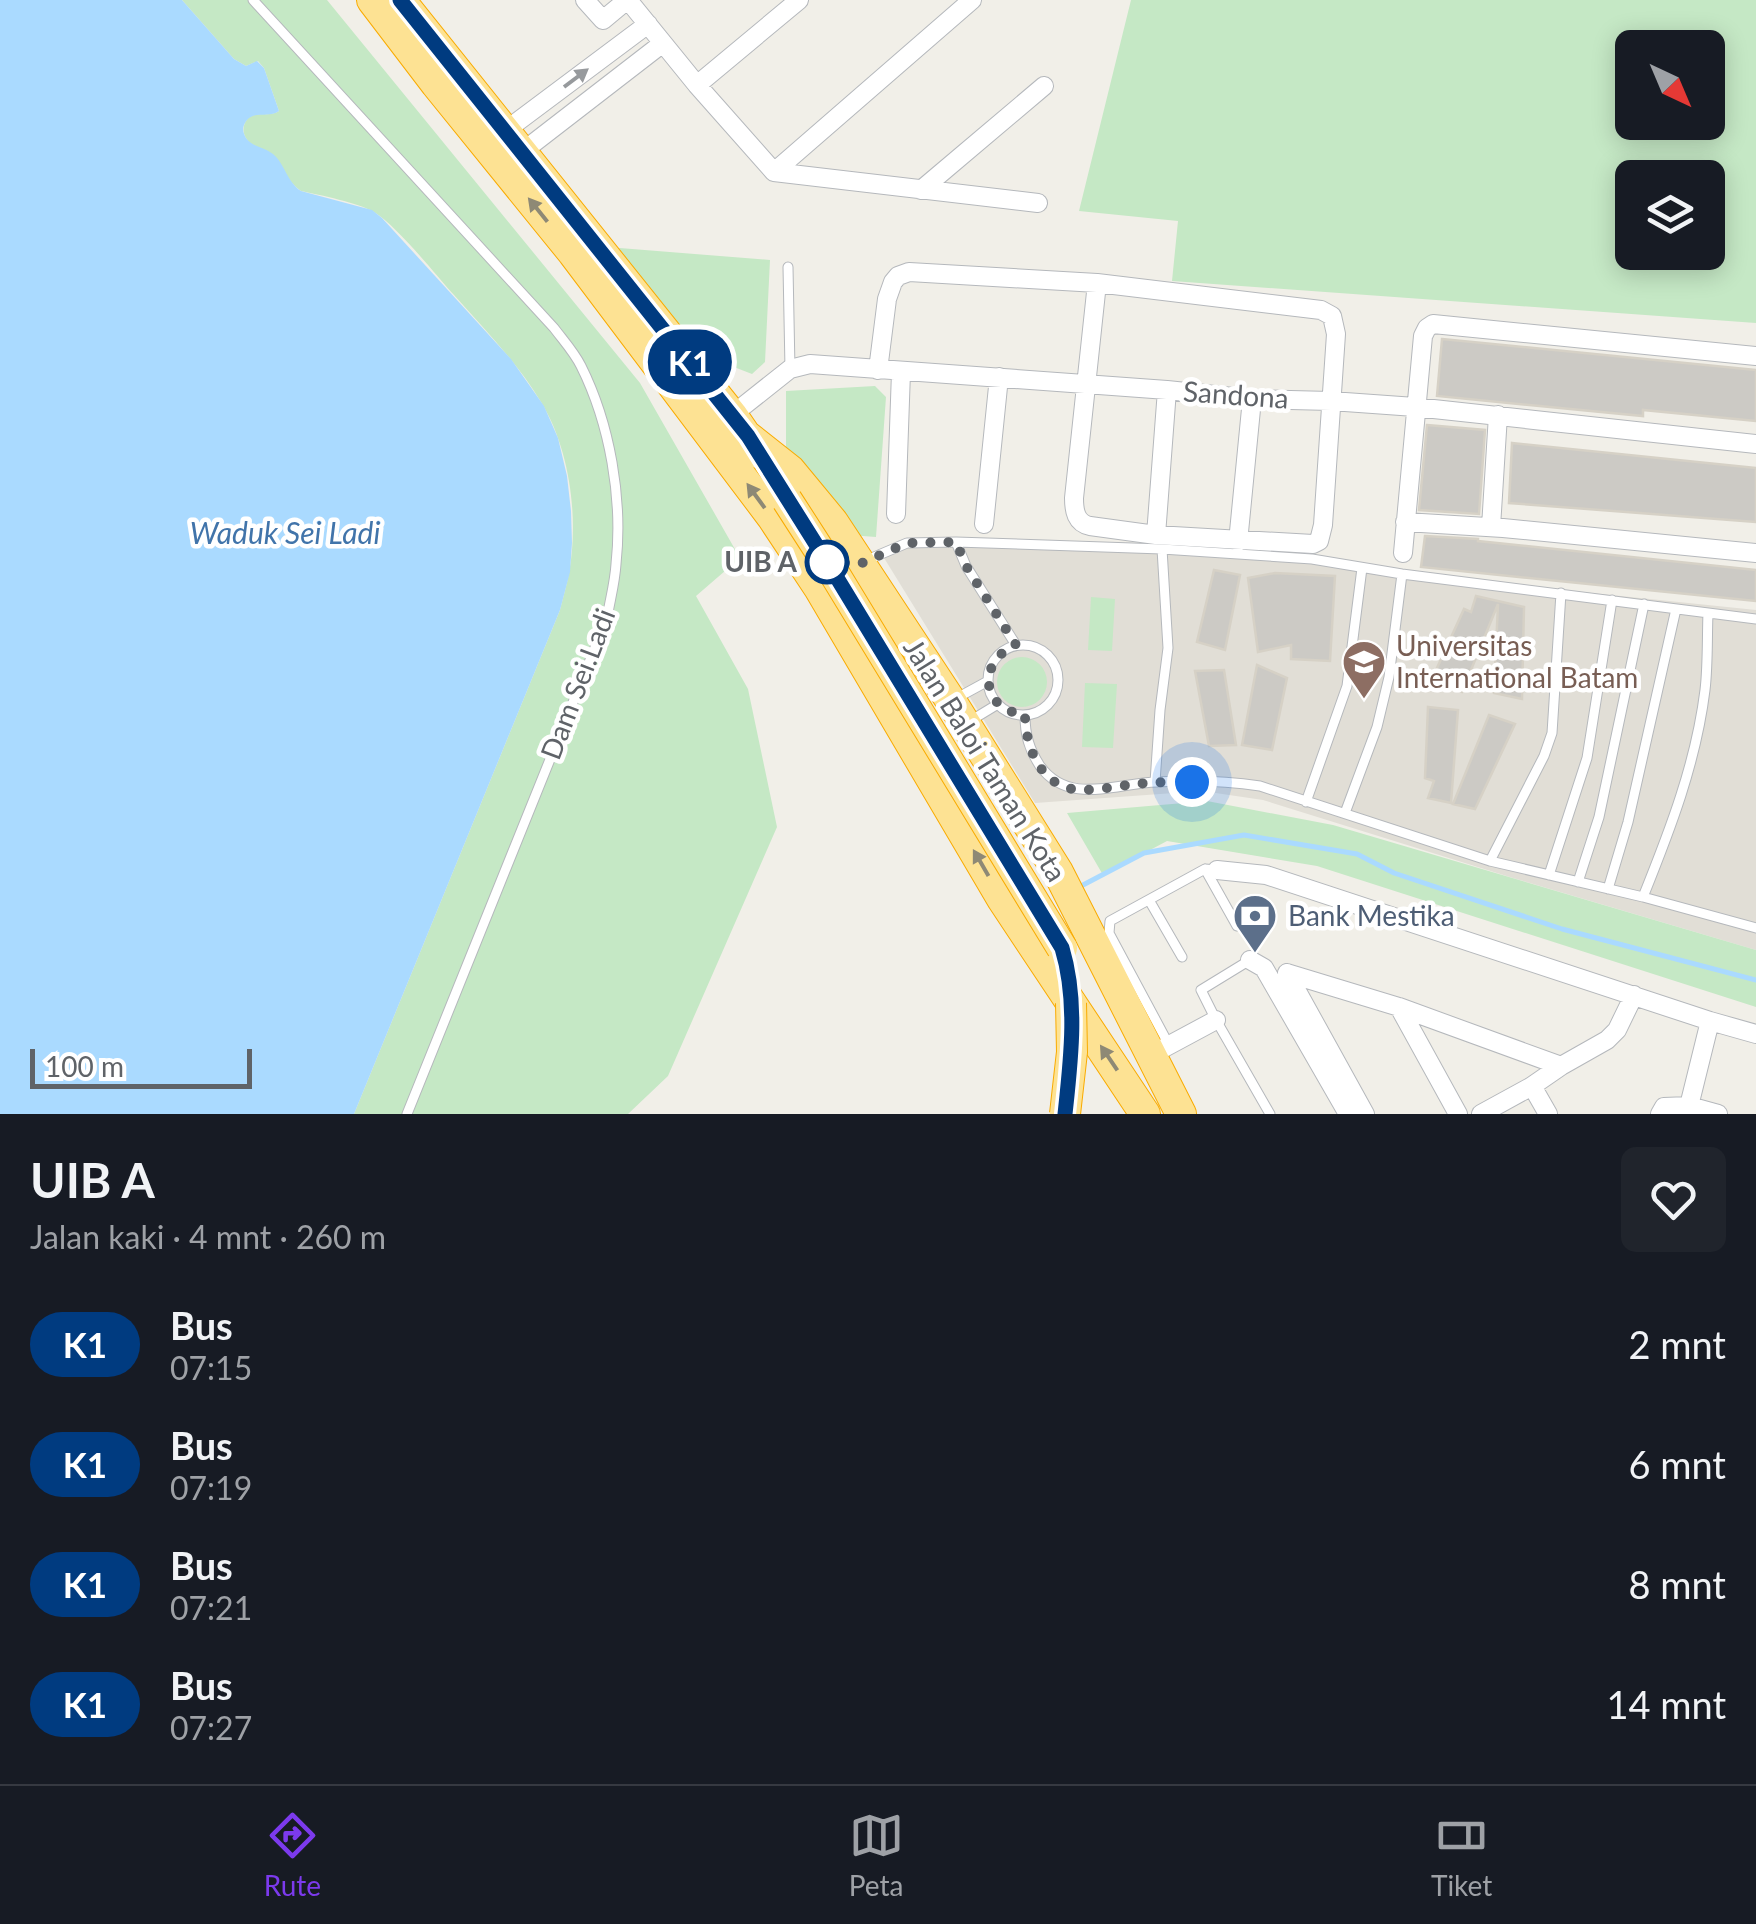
<!DOCTYPE html>
<html lang="id">
<meta charset="utf-8">
<style>
:root{--surface:#171b24;--page:#20242c;--text:#f1f3f6;--muted:#9ea1a6;--line:#363941;--accent:#7c3aed}
body{margin:0;font-family:Lato,sans-serif;background:var(--page);color:var(--text);height:100vh;display:flex;flex-direction:column;font-size:38px;white-space:nowrap}
*{box-sizing:border-box;margin:0}
p{font-size:32px;color:var(--muted)}
.icon{flex:none;width:55px;height:55px;fill:none;stroke:currentColor;stroke-width:2;stroke-linecap:round;stroke-linejoin:round}
.map{position:relative;height:1114px;overflow:hidden}
.details{display:flex;flex-direction:column;background:var(--surface);flex:1}
.details>*{flex:none}
.badge{padding:0 20px;border-radius:32px;font-size:35px;line-height:65px}
.needle{width:65px;rotate:136deg}
.controls{position:absolute;left:1615px;top:30px;display:grid;gap:20px}
.controls a{display:grid;place-items:center;width:110px;height:110px;border-radius:15px;background:var(--surface);box-shadow:0 5px 25px #0003;font-size:50px}
.scale{position:absolute;left:30px;bottom:25px;width:222px;box-sizing:border-box;padding-left:10px;border:5px solid #5f6368;border-top:0;font-size:28px;line-height:35px;white-space:nowrap;color:#5f6368;-webkit-text-stroke:8px #fff;paint-order:stroke}
.you{position:absolute;width:50px;height:50px;margin:-25px;border:8px solid #fff;border-radius:50%;background:#1a73e8;box-shadow:0 0 0 15px #1a73e833}
.map>.badge{position:absolute;translate:-50% -50%;box-shadow:0 0 0 5px #fff}
.round{display:grid;place-items:center;flex:none;width:105px;height:105px;border-radius:15px;background:var(--page)}
.head{display:flex;align-items:center;justify-content:space-between;height:170px;padding:0 30px}
h1{font-size:48px;font-weight:700;line-height:75px}
ul{padding:0;list-style:none}
li{display:flex;align-items:center;gap:30px;height:120px;padding:0 30px}
li div{flex:1}
li b{display:block;font-size:38px}
li em{font-style:normal}
li .badge{min-width:110px;font-weight:700;text-align:center}
.dock{display:flex;justify-content:space-around;align-items:center;height:140px;border-top:2px solid var(--line);background:var(--surface);font-size:28px;color:var(--muted)}
.dock a{display:grid;justify-items:center;gap:5px}
.dock .current{color:var(--accent)}
.map>svg:first-child{display:block}
.education{fill:#e1ded6}
.green{fill:#c5e8c5;fill-rule:evenodd}
.water{fill:#aadaff}
.lines{fill:none;stroke-linecap:round;stroke-linejoin:round}
.stream{stroke:#aadaff;stroke-width:5}
.building{fill:#cccac5;stroke:#d6d1c6;stroke-width:2.5}
.lane-casing{stroke:#b5b8bc;stroke-width:11}
.street-casing{stroke:#b5b8bc;stroke-width:20}
.highway-casing{stroke:#f9ab00;stroke-width:32}
.lane{stroke:#fff;stroke-width:9}
.street{stroke:#fff;stroke-width:18}
.highway{stroke:#fde293;stroke-width:30}
.highway-bridge-casing{stroke:#f9ab00;stroke-width:32;stroke-linecap:butt}
.highway-bridge{stroke:#fde293;stroke-width:30}
.oneway{fill:#979a9d}
.oneway2{fill:#8e8975}
.line-casing{stroke:#fff;stroke-width:22}
.line{stroke:#003b80;stroke-width:15}
.walk{stroke:#5f6368;stroke-width:10;stroke-dasharray:0 18}
.stop-dot{fill:#fff;stroke:#003b80;stroke-width:5}
.labels{text-anchor:middle;stroke-width:9;stroke-linejoin:round;paint-order:stroke}
.street-label{font-size:28px;fill:#5f6368;stroke:#fff}
.stop-label{font-size:28px;font-weight:bold;fill:#5f6368;stroke:#fff;text-anchor:end}
.education-label{font-size:28px;fill:#785e54;stroke:#fff;text-anchor:start}
.service-label{font-size:28px;fill:#4e5e75;stroke:#fff;text-anchor:start}
.water-label{font-size:30px;font-style:italic;fill:#4174aa;stroke:#fff}
</style>
<div class="map">
<svg width="1756" height="1114" viewBox="0 0 1756 1114">
<rect width="100%" height="100%" fill="#f1efe8"/>
<path class="education" d="M912 538 1296 554 1494 583 1756 610V950L1513 878 1263 800 1202 791 1035 803 881 553 897 543Z"/>
<path class="green" d="M182 0H327L640 383 740 558 696 596 748 689 777 827 668 1076 628 1114H354L560 610C563 597 567 585 569 573 579 519 570 449 541 402 518 363 484 329 454 295 434 273 398 227 374 212 359 203 320 195 301 191 287 182 282 164 269 153 263 148 253 147 248 141 242 134 242 125 248 118 258 110 268 118 279 111L264 68 258 61 246 66 234 59Z
M1131 0H1756V323L1172 281 1178 221 1079 211ZM1632 48H1708V122H1632ZM1632 178H1708V252H1632Z
M607 247 770 260 765 362 752 374 690 350Z
M875 386 886 397 876 537 849 535 786 453V391Z
M1091 597 1115 599 1112 651 1088 650Z
M997 682a25 25 0 1 1 50 0a25 25 0 1 1-50 0Z
M1085 683 1117 684 1113 748 1082 747Z
M1207 801 1333 825 1756 950V1007L1317 866 1167 841 1103 875 1067 813Z"/>
<path class="water" d="M0 0H182L234 59 246 66 257 61 264 68 279 111C268 119 252 109 245 123 242 128 243 133 246 138 252 147 264 147 273 154 285 164 287 182 301 191L372 210 382 218 511 359 544 406 558 438 567 476 571 511 572 543 570 572 560 610 354 1114H0Z"/>
<g class="lines">
<path class="stream" d="M1083 885 1144 853 1244 835 1357 854 1394 873 1562 929 1756 980"/>
</g>
<path class="building" d="M1442 339 1756 370V421L1643 410V416L1437 396Z
M1427 425 1485 430 1479 514 1419 510Z
M1512 443 1756 468V522L1509 503Z
M1425 536 1478 539V541L1756 570V601L1421 567Z
M1214 570 1240 575 1225 650 1197 642Z
M1275 573 1335 576 1330 661 1291 659V645L1258 652 1248 578Z
M1476 596 1524 607 1522 699 1494 693 1498 604 1462 692 1431 681 1464 609 1471 612Z
M1257 665 1287 678 1272 750 1242 745Z
M1224 670 1236 745 1209 746 1195 671Z
M1428 707 1458 710 1451 803 1428 798 1434 781 1425 778Z
M1489 715 1515 724 1475 809 1453 804Z"/>
<g class="lines">
<defs>
<path id="lane" d="M253 0 554 328C563 340 574 352 581 366 610 424 623 499 616 564 615 582 610 600 607 618L407 1114
M788 267 790 369
M867 560 907 543 956 542
M1016 645 966 566 956 542 1162 549 1312 559 1402 574 1756 619
M988 680a35 35 0 1 1 70 0a35 35 0 1 1-70 0Z
M955 699 988 681
M1025 715C1025 735 1029 749 1040 766 1069 806 1116 783 1157 782 1192 780 1226 781 1260 786L1490 861 1643 897 1756 928
M970 721 998 704
M1155 782 1160 710 1168 648 1162 549
M1306 802 1347 686 1362 568
M1345 813 1377 727 1389 677 1402 574
M1490 861 1544 756 1552 733 1561 593
M1205 869 1237 926
M1549 875 1587 758 1612 600
M1578 882 1599 817 1644 604
M1608 889 1628 822 1676 609
M1643 897C1670 830 1696 763 1705 690 1708 665 1707 638 1708 613
M1149 900 1182 957
M1250 960 1201 990 1216 1020 1270 1114
M1169 1045 1109 933 1110 921 1205 869 1217 870"/>
<path id="street" d="M585 0 603 20 627 0
M628 0 697 85 774 172 1038 203
M697 85 799 0
M505 131 648 24
M522 152 663 43
M774 172 972 0
M921 190 1044 86
M878 370 887 299 893 282 898 276 909 272 1097 283 1321 310 1332 316 1336 334 1323 525 1319 541 1313 544 1156 535 1090 526C1076 523 1074 511 1074 498L1097 283
M732 415 790 369 810 364 1167 390 1252 399 1331 401 1415 407 1756 444
M896 514 901 372
M1405 522 1503 528 1756 553
M984 524 999 377
M1491 527 1498 415
M1156 535 1167 390
M1238 542 1252 399
M1403 553 1423 336 1427 328 1433 324 1756 356
M1217 870 1266 875 1710 1021 1756 1034
M1250 960 1264 968 1348 1114
M1287 973 1399 1007 1561 1066
M1287 973 1365 1114
M1399 1007 1458 1114
M1149 1056 1216 1020
M1532 1086 1548 1114
M1689 1106 1710 1021
M1481 1114 1532 1086 1561 1066 1607 1040 1617 1030 1634 995
M1660 1114 1664 1107 1689 1106 1718 1114"/>
<path id="highway" d="M372 0 436 84 573 253 772 517 819 588 1002 899 1145 1114
M400 0 732 415 758 453
M747 436 790 470 833 522 951 701 1058 872 1181 1114"/>
</defs>
<use href="#lane" class="lane-casing"/>
<use href="#street" class="street-casing"/>
<use href="#highway" class="highway-casing"/>
<use href="#lane" class="lane"/>
<use href="#street" class="street"/>
<use href="#highway" class="highway"/>
<defs>
<path id="highway-bridge" d="M787 500 834 573 1062 948
M1065 1114 1072 1052 1071 1003"/>
</defs>
<use href="#highway-bridge" class="highway-bridge-casing"/>
<use href="#highway-bridge" class="highway-bridge"/>
</g>
<defs><path id="oneway-solid" d="M-6-.8H1V-3.2L6.5 0L1 3.2V.8H-6Z" transform="scale(2.5)"/></defs>
<use class="oneway" href="#oneway-solid" transform="translate(576 78) rotate(-37)"/>
<g class="oneway2">
<use href="#oneway-solid" transform="translate(538 210) rotate(-129)"/>
<use href="#oneway-solid" transform="translate(756 496) rotate(-126)"/>
<use href="#oneway-solid" transform="translate(981 863) rotate(-120)"/>
<use href="#oneway-solid" transform="translate(1109 1058) rotate(-124)"/>
</g>
<g class="lines">
<defs>
<path id="line" d="M400 0 748 436 834 573 1062 948C1078 1001 1071 1059 1065 1114"/>
</defs>
<use href="#line" class="line-casing"/>
<use href="#line" class="line"/>
<path class="walk" d="M827 562 860 564 907 543 956 542 966 566 1016 645C976 661 981 712 1025 714 1025 744 1039 783 1072 789 1089 792 1111 787 1128 785 1150 782 1170 782 1192 782"/>
</g>
<defs>
<symbol id="university-pin" viewBox="-11 -11 22 30"><path d="M0 17L-7.5 6A9.5 9.5 0 1 1 7.5 6Z" fill="#8d6e63" stroke="#fff"/><path d="M0-5L7-2L0 1L-7-2ZM-4 1L0 2.5L4 1V4Q0 6-4 4Z" fill="#fff"/></symbol>
<symbol id="bank-pin" viewBox="-11 -11 22 30"><path d="M0 17L-7.5 6A9.5 9.5 0 1 1 7.5 6Z" fill="#5c6f8a" stroke="#fff"/><path d="M-6-4H6V4H-6ZM0-2.3a2.3 2.3 0 1 0 0 4.6a2.3 2.3 0 1 0 0-4.6Z" fill="#fff"/></symbol>
</defs>
<g fill-rule="evenodd">
<use href="#university-pin" x="1339" y="637" width="50" height="68"/>
<use href="#bank-pin" x="1230" y="891" width="50" height="68"/>
</g>
<circle class="stop-dot" cx="827" cy="562" r="20"/>
<g class="labels">
<g class="street-label">
<text transform="translate(1236 395) rotate(4)" y="10">Sandona</text>
<text transform="translate(578 684) rotate(-69)" y="10">Dam Sei.Ladi</text>
<text transform="translate(985 760) rotate(58)" y="10">Jalan Baloi Taman Kota</text>
</g>
<g class="stop-label">
<text x="797" y="572">UIB A</text>
</g>
<g class="education-label">
<text x="1396" y="656">Universitas<tspan x="1396" dy="32">International Batam</tspan></text>
</g>
<g class="service-label">
<text x="1288" y="926">Bank Mestika</text>
</g>
<g class="water-label">
<text x="285" y="544">Waduk Sei Ladi</text>
</g>
</g>
</svg>
<div class="controls">
<a><svg class="needle" viewBox="-14 -14 28 28"><path d="M0-13l5 13h-10z" fill="#e53935"/><path d="M0 13l5-13h-10z" fill="#9ea1a6"/></svg></a>
<a><svg class="icon" aria-label="layers" viewBox="0 0 24 24"><path d="M12 4l9 5-9 5-9-5zM3 14l9 5 9-5"/></svg></a>
</div>
<div class="scale">100 m</div>
<div class="you" style="left:1192px;top:782px"></div>
<b class="badge" style="left:690px;top:362px;background:#003b80;color:#fff">K1</b>
</div>
<section class="details">
<div class="head"><div><h1>UIB A</h1><p>Jalan kaki · 4 mnt · 260 m</p></div><a class="round"><svg class="icon" aria-label="heart" viewBox="0 0 24 24"><path d="M12 20l-8-8c-3-5 5-10 8-4 3-6 11-1 8 4z"/></svg></a></div>
<ul>
<li><span class="badge" style="background:#003b80;color:#fff">K1</span><div><b>Bus</b><p>07:15</p></div><em>2 mnt</em></li>
<li><span class="badge" style="background:#003b80;color:#fff">K1</span><div><b>Bus</b><p>07:19</p></div><em>6 mnt</em></li>
<li><span class="badge" style="background:#003b80;color:#fff">K1</span><div><b>Bus</b><p>07:21</p></div><em>8 mnt</em></li>
<li><span class="badge" style="background:#003b80;color:#fff">K1</span><div><b>Bus</b><p>07:27</p></div><em>14 mnt</em></li>
</ul>
</section>
<nav class="dock">
<a class="current"><svg class="icon" aria-label="directions" viewBox="0 0 24 24"><path d="M12 3l9 9-9 9-9-9zM9 14v-3h6M13 9l2 2-2 2"/></svg>Rute</a>
<a><svg class="icon" aria-label="map" viewBox="0 0 24 24"><path d="M3 6l6-2 6 2 6-2v14l-6 2-6-2-6 2zM9 4v14M15 6v14"/></svg>Peta</a>
<a><svg class="icon" aria-label="tickets" viewBox="0 0 24 24"><path d="M3 7h18v10H3zM15 7v10"/></svg>Tiket</a>
</nav>
